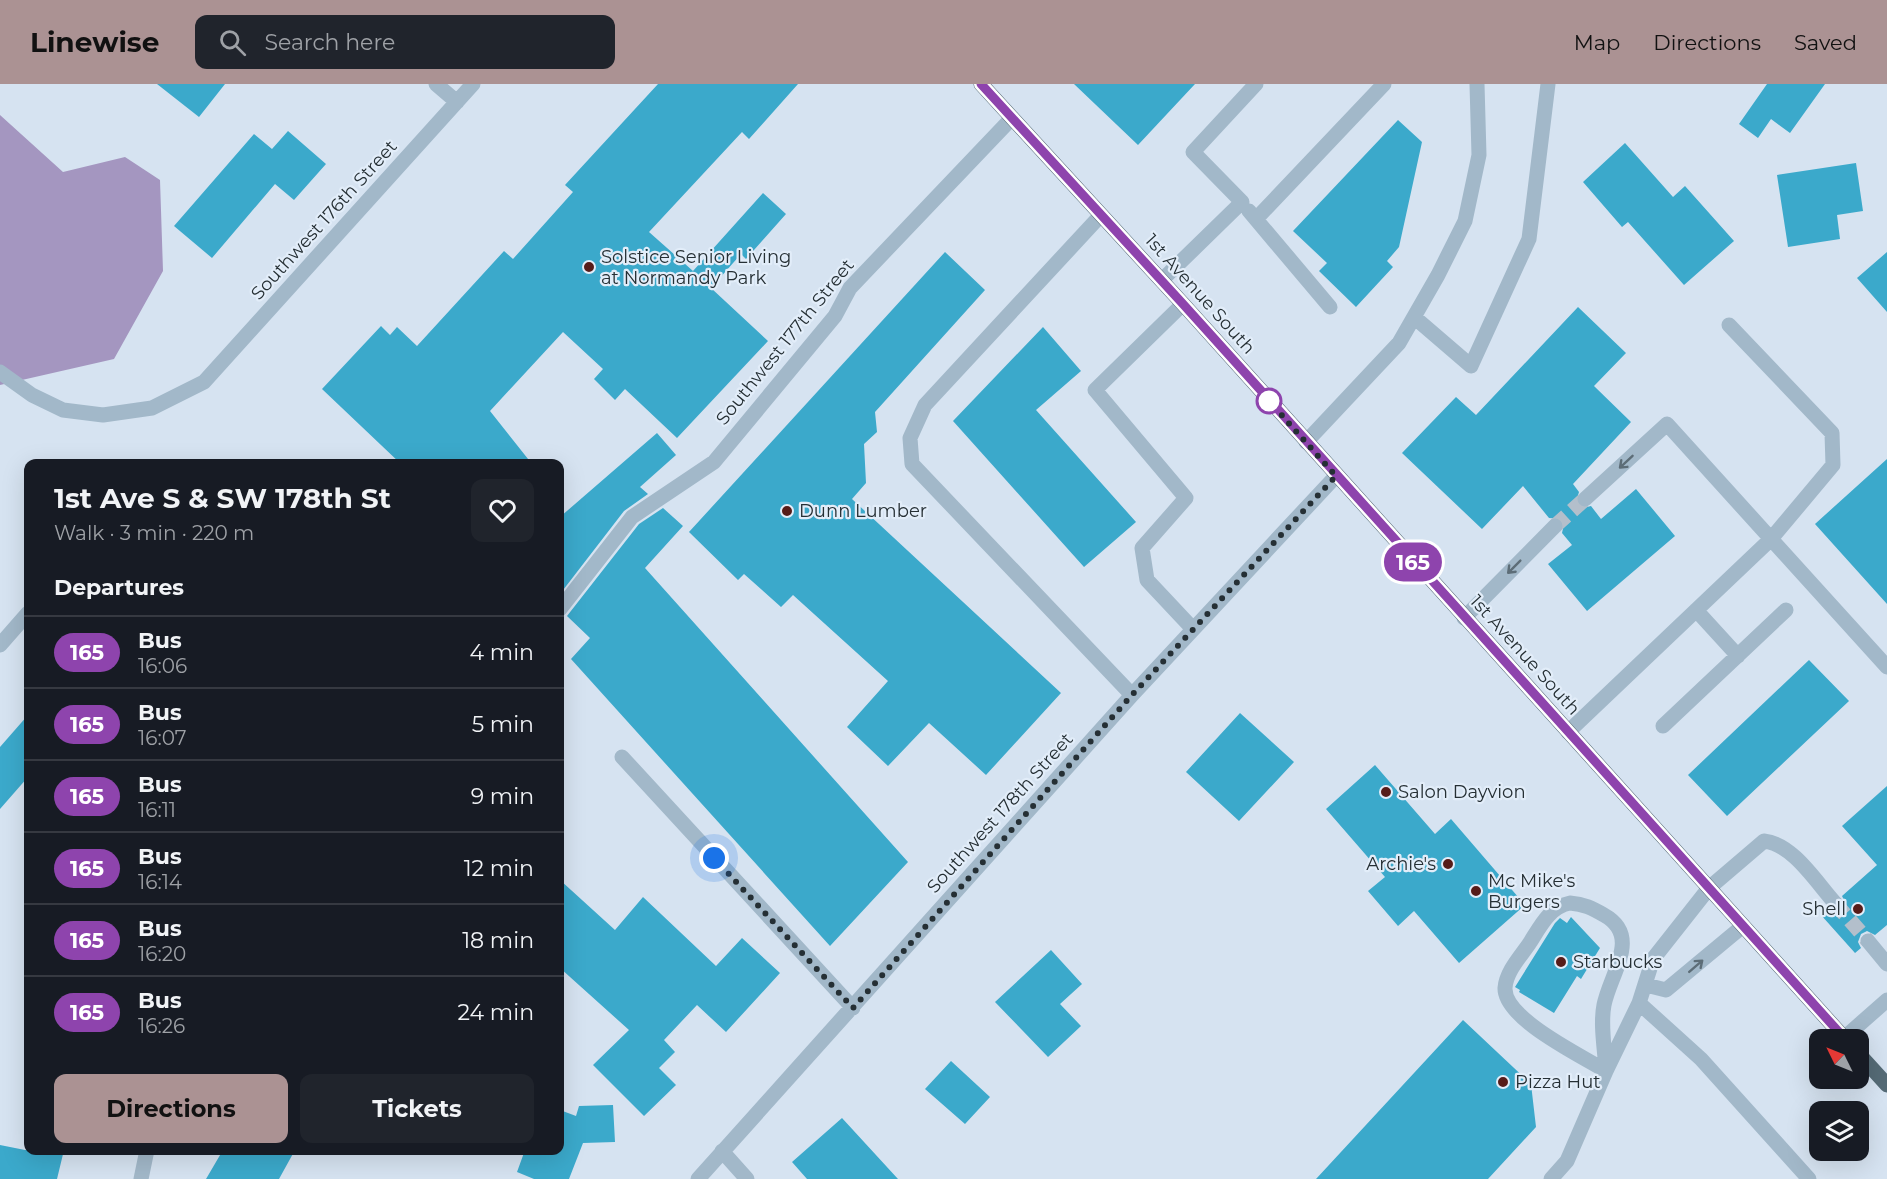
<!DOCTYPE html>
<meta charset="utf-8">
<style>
:root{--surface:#171b24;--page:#20242c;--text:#f1f3f6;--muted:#9ea1a6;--line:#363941;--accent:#ab9293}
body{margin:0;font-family:Montserrat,sans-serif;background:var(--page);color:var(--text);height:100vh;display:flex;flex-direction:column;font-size:22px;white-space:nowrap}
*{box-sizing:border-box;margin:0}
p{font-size:20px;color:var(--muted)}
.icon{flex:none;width:33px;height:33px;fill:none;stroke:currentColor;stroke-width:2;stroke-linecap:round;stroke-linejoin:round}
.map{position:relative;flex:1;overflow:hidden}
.details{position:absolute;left:24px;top:375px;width:540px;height:696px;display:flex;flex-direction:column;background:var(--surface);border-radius:12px;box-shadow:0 6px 24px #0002}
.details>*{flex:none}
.badge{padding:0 12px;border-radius:20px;font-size:21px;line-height:39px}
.needle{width:39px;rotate:313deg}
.controls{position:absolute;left:1809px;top:945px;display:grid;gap:12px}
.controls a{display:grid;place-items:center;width:60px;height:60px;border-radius:12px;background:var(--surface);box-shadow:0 6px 24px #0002;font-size:30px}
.you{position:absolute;width:30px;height:30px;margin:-15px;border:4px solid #fff;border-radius:50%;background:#1a73e8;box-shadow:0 0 0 9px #1a73e833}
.map>.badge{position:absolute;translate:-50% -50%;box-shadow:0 0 0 3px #fff}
h2{padding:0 30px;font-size:22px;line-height:54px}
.round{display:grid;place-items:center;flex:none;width:63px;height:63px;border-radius:12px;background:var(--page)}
.headline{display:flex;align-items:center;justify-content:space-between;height:102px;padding:0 30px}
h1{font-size:28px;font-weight:700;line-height:45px}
.primary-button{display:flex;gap:12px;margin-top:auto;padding:12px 30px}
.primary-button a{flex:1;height:69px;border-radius:12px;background:var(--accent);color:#111;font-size:24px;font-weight:700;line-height:69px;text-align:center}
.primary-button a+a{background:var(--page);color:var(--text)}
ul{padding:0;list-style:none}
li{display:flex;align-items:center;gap:18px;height:72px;padding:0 30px;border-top:2px solid var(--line)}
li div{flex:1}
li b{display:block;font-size:22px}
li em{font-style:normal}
li .badge{min-width:66px;font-weight:700;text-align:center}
header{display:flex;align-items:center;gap:36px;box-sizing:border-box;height:84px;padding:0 30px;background:var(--accent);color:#111}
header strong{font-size:28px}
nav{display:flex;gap:33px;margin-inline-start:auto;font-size:21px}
.search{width:420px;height:54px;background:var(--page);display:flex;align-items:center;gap:15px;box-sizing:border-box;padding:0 21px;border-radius:12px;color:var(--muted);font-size:22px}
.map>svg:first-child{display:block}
.green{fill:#a496c0}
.building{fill:#3ba9cb}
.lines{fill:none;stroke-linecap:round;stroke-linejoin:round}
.minor-tunnel{stroke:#b3bfcb;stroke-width:15;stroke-dasharray:15 8;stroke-linecap:butt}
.minor{stroke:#a2b8c9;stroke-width:15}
.major{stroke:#556b76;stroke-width:15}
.oneway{stroke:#5d6d77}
.line-casing{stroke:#fff;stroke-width:14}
.line{stroke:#8e44ad;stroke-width:9}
.walk{stroke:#252f34;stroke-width:6;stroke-dasharray:0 10.8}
.poi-dot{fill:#561c19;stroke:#e2edf9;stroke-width:2}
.stop-dot{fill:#fff;stroke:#8e44ad;stroke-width:3}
.labels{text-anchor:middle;stroke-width:4.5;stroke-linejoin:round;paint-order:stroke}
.street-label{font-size:18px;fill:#252f34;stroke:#e2edf9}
.poi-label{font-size:18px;fill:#252f34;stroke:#e2edf9;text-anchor:start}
</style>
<header>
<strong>Linewise</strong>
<div class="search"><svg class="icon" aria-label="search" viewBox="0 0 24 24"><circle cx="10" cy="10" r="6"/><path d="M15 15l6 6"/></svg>Search here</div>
<nav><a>Map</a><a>Directions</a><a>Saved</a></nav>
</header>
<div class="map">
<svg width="1887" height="1095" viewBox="0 0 1887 1095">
<rect width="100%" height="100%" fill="#d6e3f1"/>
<path class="green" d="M0 31 63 88 125 73 160 96 163 187 114 275 0 301Z"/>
<path class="building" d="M157 0H225L199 33Z
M658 0H798L749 55 742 48 649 148 693 187 763 109 786 130 746 175 741 170 711 204 768 257 677 354 625 305 615 316 594 295 603 285 563 248 490 327 532 380H401L322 305 381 242 390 251 397 243 417 262 504 167 513 175 573 108 565 101Z
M1074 0H1195L1138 61Z
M1767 0H1825L1790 49 1771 35 1758 54 1739 40Z
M1398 36 1422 58 1399 163 1387 177 1393 183 1356 223 1319 187 1327 179 1293 147Z
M288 47 326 80 294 116 275 100 212 174 174 142 254 50 272 65Z
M1625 59 1673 113 1685 102 1734 157 1684 201 1628 138 1622 143 1583 98Z
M1856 79 1863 127 1837 131 1840 155 1788 163 1777 91Z
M945 168 985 206 875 328 877 348 864 360 866 399 852 415 1061 609 986 691 929 639 888 682 847 643 888 597 793 511 781 523 744 490 738 496 689 448Z
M1887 168V228L1857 194Z
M1578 223 1626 269 1594 302 1631 338 1573 400 1579 408 1576 418 1583 424 1591 422 1601 435 1636 405 1675 452 1587 527 1548 480 1572 461 1562 449 1564 440 1561 435 1549 434 1523 402 1482 445 1402 369 1456 313 1476 331Z
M1043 243 1081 287 1036 326 1136 438 1084 483 953 337Z
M657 349 676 371 640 403 648 410 624 427 560 510V433Z
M1887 375V520L1815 440Z
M663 424 683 442 645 484 908 778 830 862 571 575 590 554 567 532 639 440Z
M1809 576 1849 617 1727 732 1688 691Z
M1240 629 1294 678 1239 737 1186 688Z
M28 631V693L0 725V663Z
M1375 681 1435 750 1451 735 1525 821 1459 879 1414 827 1398 842 1368 807 1385 793 1326 725Z
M1887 702V841L1875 851 1867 847 1861 850 1858 858 1861 864 1855 869 1821 831 1828 825 1836 829 1842 826 1845 818 1842 812 1877 781 1842 742Z
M560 796 615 846 643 813 716 882 742 854 780 889 726 948 697 921 664 956 675 968 659 984 676 1001 644 1032 593 981 629 946 560 884Z
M1571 833 1600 864 1581 895 1577 892 1554 929 1519 908 1520 906 1515 903 1555 839 1560 834 1567 839Z
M1051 866 1082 900 1060 920 1081 942 1048 973 995 918Z
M1463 936 1531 1000 1536 1043 1488 1095H1316Z
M951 977 990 1013 965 1040 925 1005Z
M613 1021 615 1058 583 1059 569 1095H534L517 1088 525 1066H560V1026L576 1032 579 1022Z
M842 1034 898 1095H807L792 1078Z
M0 1061 25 1066H64L57 1095H0Z
M223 1066H295L279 1095H206Z"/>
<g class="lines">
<path class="minor-tunnel" d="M1555 442 1585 415
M1835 819 1868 857"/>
<path class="minor" d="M436 0 457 18
M1249 127 1330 223
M1101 131 925 321 910 354 912 380 1132 611
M1256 135 1384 0
M1162 196 1242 118 1193 68 1256 0
M1183 220 1095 306 1186 414 1142 464 1147 496 1193 545
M1414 233 1471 282 1529 155 1548 0
M0 288 32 311 63 326 103 331 152 324 204 298 473 0
M1306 358 1399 259 1438 191 1465 137 1479 71 1477 0
M1585 415 1667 340 1887 583
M560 525 632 433 714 378 835 232 850 204 1012 34
M1696 526 1738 572
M1464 534 1555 442
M0 561 28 529
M1663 642 1786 526
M1568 648 1771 455 1833 381 1832 349 1729 241
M622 673 853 924
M1570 819C1584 820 1592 824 1604 831 1642 852 1610 890 1604 921 1600 941 1605 966 1606 987 1582 972 1504 935 1505 904 1506 888 1520 873 1529 860 1540 843 1549 823 1570 819Z
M1868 857 1887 880
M1646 901 1666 906 1743 842
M1639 919 1701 975 1809 1095
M1844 954 1887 916
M722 1067 747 1095
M141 1095 147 1066
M698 1095 1132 611 1336 392
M1551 1095 1567 1077 1606 987 1639 919 1653 875 1709 804 1764 757C1793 760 1816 798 1835 819"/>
<path class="major" d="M981 0 1183 220 1846 956
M1858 969 1887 1001"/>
</g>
<defs><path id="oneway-shaft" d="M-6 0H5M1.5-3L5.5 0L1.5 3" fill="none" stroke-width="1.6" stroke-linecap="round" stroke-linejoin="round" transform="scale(1.5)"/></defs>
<g class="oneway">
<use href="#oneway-shaft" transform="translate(1626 378) rotate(137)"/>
<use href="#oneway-shaft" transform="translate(1514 483) rotate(135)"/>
<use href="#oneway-shaft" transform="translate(1696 882) rotate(-41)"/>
</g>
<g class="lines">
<defs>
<path id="line" d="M981 0 1183 220 1846 956"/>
</defs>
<use href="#line" class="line-casing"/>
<use href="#line" class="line"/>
<path class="walk" d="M714 774 853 924 1132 611 1336 392 1269 317"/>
</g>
<g class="poi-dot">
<circle cx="589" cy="183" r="6"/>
<circle cx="787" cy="427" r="6"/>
<circle cx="1386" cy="708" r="6"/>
<circle cx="1448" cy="780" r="6"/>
<circle cx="1476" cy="807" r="6"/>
<circle cx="1858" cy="825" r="6"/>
<circle cx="1561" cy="878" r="6"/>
<circle cx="1503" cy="998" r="6"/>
</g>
<circle class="stop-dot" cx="1269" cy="317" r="12"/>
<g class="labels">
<g class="street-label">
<text transform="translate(324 136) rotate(-48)" y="6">Southwest 176th Street</text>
<text transform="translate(1200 210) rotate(48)" y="6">1st Avenue South</text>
<text transform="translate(785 258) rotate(-51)" y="6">Southwest 177th Street</text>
<text transform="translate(1525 571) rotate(48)" y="6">1st Avenue South</text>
<text transform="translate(1000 729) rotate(-48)" y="6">Southwest 178th Street</text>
</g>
<g class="poi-label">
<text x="601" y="179">Solstice Senior Living<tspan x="601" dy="21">at Normandy Park</tspan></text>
<text x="799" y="433">Dunn Lumber</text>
<text x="1398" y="714">Salon Dayvion</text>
<text x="1436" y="786" text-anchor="end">Archie's</text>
<text x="1488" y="803">Mc Mike's<tspan x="1488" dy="21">Burgers</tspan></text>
<text x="1846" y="831" text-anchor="end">Shell</text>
<text x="1573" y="884">Starbucks</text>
<text x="1515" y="1004">Pizza Hut</text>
</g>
</g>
</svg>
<div class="controls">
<a><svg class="needle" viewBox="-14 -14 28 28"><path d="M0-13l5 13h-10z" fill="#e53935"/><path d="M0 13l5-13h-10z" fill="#9ea1a6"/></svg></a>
<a><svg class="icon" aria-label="layers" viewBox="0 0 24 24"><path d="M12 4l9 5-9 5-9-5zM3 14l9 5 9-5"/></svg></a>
</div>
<div class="you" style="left:714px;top:774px"></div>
<b class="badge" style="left:1413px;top:478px;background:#8e44ad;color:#fff">165</b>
<section class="details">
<div class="headline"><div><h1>1st Ave S &amp; SW 178th St</h1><p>Walk · 3 min · 220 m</p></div><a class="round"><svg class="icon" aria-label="heart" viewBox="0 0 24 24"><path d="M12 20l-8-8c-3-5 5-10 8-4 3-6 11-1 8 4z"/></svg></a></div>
<h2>Departures</h2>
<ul>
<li><span class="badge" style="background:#8e44ad;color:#fff">165</span><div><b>Bus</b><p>16:06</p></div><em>4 min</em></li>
<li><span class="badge" style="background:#8e44ad;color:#fff">165</span><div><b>Bus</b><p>16:07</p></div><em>5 min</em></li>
<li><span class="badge" style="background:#8e44ad;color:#fff">165</span><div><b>Bus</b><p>16:11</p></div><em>9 min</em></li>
<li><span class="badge" style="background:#8e44ad;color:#fff">165</span><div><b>Bus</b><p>16:14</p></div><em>12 min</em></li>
<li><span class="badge" style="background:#8e44ad;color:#fff">165</span><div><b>Bus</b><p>16:20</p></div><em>18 min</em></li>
<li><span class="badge" style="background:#8e44ad;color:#fff">165</span><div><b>Bus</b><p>16:26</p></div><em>24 min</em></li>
</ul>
<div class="primary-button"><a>Directions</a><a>Tickets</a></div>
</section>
</div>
